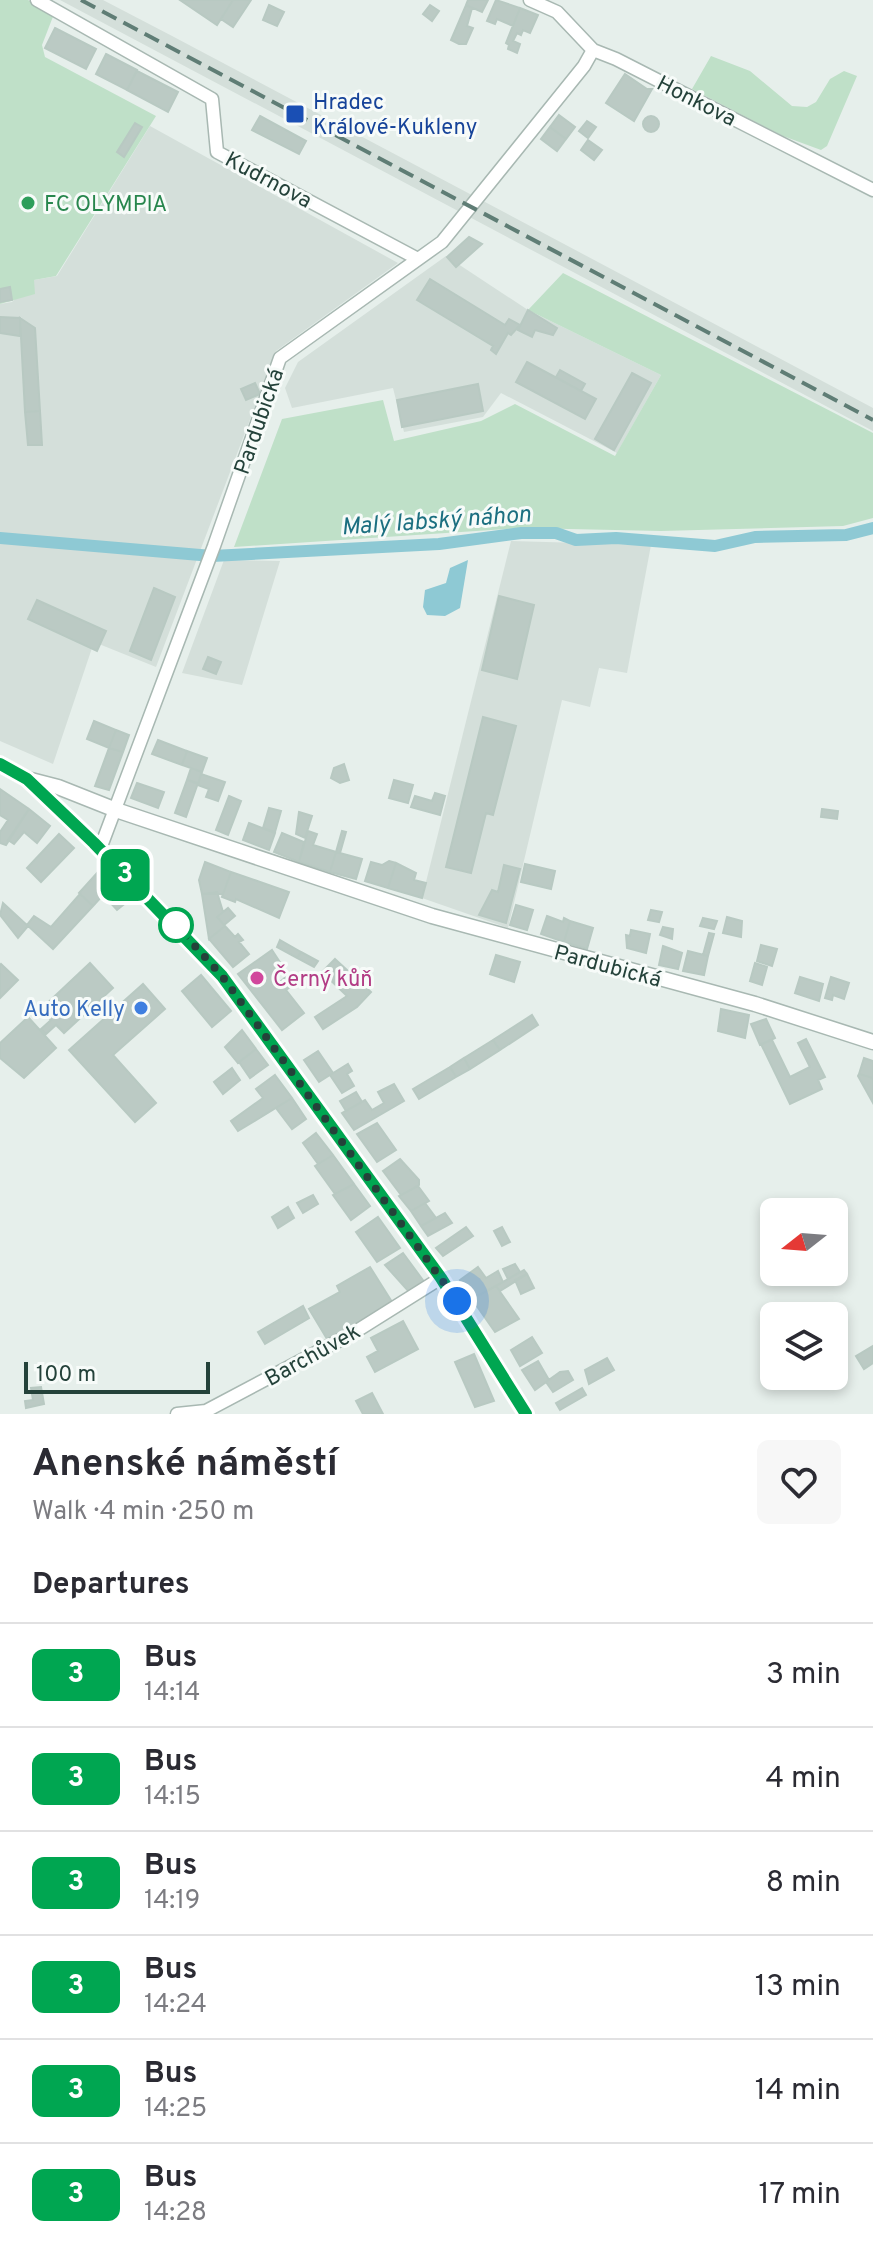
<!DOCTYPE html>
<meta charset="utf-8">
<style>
:root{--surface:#fff;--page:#f7f7f7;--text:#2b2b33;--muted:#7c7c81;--line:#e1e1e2}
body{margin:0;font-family:Overpass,sans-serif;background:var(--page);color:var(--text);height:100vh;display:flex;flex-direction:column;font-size:30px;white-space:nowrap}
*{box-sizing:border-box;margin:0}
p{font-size:26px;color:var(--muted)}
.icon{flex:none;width:44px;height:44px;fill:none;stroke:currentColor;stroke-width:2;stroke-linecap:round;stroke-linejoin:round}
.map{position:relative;height:1414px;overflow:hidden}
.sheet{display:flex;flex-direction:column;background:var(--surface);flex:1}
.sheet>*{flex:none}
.badge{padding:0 16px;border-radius:12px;font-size:28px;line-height:52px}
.needle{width:52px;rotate:253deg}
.buttons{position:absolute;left:760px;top:1198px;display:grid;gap:16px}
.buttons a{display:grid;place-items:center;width:88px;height:88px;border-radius:12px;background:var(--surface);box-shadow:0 4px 12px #0003;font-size:40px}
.scale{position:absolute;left:24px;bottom:20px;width:186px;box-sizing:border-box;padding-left:8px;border:4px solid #24423a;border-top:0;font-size:22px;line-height:28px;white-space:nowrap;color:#24423a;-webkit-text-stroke:6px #f7fbf9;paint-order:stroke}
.you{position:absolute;width:40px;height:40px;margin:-20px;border:6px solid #fff;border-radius:50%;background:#1a73e8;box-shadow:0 0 0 12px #1a73e833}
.map>.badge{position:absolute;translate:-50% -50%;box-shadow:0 0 0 4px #fff}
h2{padding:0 32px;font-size:30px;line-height:72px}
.round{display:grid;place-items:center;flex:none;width:84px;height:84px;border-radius:12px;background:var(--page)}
.summary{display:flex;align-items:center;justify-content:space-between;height:136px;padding:0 32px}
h1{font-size:38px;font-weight:700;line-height:60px}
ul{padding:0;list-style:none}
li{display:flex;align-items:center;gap:24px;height:104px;padding:0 32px;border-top:2px solid var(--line)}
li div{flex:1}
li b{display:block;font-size:30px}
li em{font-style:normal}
li .badge{min-width:88px;font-weight:700;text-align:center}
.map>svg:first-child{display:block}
.built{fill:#d4dfda}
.green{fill:#bfe0c8}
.water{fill:#8ec9d4}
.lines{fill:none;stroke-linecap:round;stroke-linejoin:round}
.canal{stroke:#8ec9d4;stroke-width:12}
.building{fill:#bbcac4;stroke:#b8c9c2;stroke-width:2}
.minor-casing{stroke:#a8b8b2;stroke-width:15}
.tertiary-casing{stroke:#a8b8b2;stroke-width:17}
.minor{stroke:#fff;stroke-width:12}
.tertiary{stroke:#fff;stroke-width:14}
.rail{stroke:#5f7d75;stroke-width:4;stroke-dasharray:16 8;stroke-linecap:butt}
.line-casing{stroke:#fff;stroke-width:18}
.line{stroke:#00a651;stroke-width:12}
.walk{stroke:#24423a;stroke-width:8;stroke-dasharray:0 14.4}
.transit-dot{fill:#1a4fb4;stroke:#f7fbf9;stroke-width:3}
.leisure-dot{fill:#2e9e5b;stroke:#f7fbf9;stroke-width:3}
.stop-dot{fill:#fff;stroke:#00a651;stroke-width:4}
.hotel-dot{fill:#d1479c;stroke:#f7fbf9;stroke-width:3}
.shop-dot{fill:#3f7fe0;stroke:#f7fbf9;stroke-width:3}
.labels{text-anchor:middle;stroke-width:6;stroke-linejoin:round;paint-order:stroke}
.street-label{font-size:22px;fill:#24423a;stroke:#f7fbf9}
.transit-label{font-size:22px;fill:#164399;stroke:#f7fbf9;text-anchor:start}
.leisure-label{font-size:22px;fill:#27864d;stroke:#f7fbf9;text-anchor:start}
.hotel-label{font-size:22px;fill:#b23c85;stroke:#f7fbf9;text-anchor:start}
.shop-label{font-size:22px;fill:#366cbe;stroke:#f7fbf9;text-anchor:end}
.water-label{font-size:24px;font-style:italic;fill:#1c6f80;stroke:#f7fbf9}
</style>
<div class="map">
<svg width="873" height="1414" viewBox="0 0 873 1414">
<rect width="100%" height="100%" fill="#e6efeb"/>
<path class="built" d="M60 0H103L174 37 873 408V431Z
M150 126 398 263 276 351 156 667 94 642 53 764 0 741V304L12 302 34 280 57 276Z
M446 256 528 310 661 375 617 453 501 393 483 417 404 432 393 388 292 408 285 388 298 362Z
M511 541 651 545 627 673 599 668 590 707 562 700 508 928 422 898Z
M224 560 280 561 242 685 182 673Z"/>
<path class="green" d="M0 0H28L54 14 42 45 45 57 156 116 56 276 34 280 35 294 0 304Z
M711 56 750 71 792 106 807 107 816 102 830 79 844 71 857 76 827 146 821 150 783 136 692 89Z
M563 273 873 433V518L843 526 661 531 523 528 234 547 282 419 383 400 394 441 481 421 515 404 615 456 661 375 528 310Z"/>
<path class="water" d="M468 560 460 608 445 616 427 615 423 607 425 590 446 583 450 568Z"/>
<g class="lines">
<path class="canal" d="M0 538 212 556 439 544 521 533H556L576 540 616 538 715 546 755 537 846 535 873 528"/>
</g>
<path class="building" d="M180 0H233L217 25Z
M233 0H251L233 27 221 19Z
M468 0H488L482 12 466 5Z
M496 0 520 8 513 26 497 19 495 24 487 21Z
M269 5 284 12 277 26 263 20Z
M430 5 439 11 432 21 423 14Z
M466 5 472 8 467 26 473 28 466 44H459L451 40Z
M520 8 538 15 530 33 523 30 521 35 517 33 513 41 520 44 517 53 508 49 509 45 506 43Z
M55 28 96 49 86 69 45 48Z
M106 54 137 70 127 90 96 74Z
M137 71 178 92 168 112 127 90Z
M625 74 647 89H652L634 121 606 103Z
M559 115 575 127 566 139 550 127Z
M643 124a8 8 0 1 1 16 0a8 8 0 1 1-16 0Z
M260 116 306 141 299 154 252 130Z
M587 121 596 127 588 138 579 131Z
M135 123 142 127 124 157 117 152Z
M550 127 566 139 557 151 541 139Z
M588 140 602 150 594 160 581 150Z
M469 237 482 244 456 267 447 257Z
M430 279 505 325 509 319 520 325 511 335 508 333 496 354 491 350 493 346 417 300Z
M10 287 12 300 0 302V289Z
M528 310 557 328 553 335 535 330 532 337 518 330Z
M0 317 20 318V336L0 333Z
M20 318 35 328 40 411 25 412Z
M527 362 596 399 585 419 516 382Z
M560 370 585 384 581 391 556 377Z
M632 373 651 383 614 450 595 439Z
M255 383 260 394 246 400 241 389Z
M478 384 483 411 402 427 397 400Z
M40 411 42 445H28L25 412Z
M154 588 175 597 151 660 130 651Z
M499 596 534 605 517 679 482 670Z
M37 600 106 631 97 651 28 619Z
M208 657 221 662 216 674 203 669Z
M483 717 516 726 493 815 486 813 471 873 446 867Z
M94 721 116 730 109 748 87 739Z
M116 730 129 735 123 752 109 748Z
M158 740 187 751 182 765 152 754Z
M109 748 123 752 109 790 95 786Z
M187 751 207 758 202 772 182 765Z
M344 764 349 780 340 783 331 778 334 768Z
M191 768 202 772 198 784 187 780Z
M201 774 225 782 218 801 206 797 209 789 198 785Z
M187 780 198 783 186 817 175 813Z
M394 780 413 785 408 803 389 798Z
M137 783 164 792 158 808 131 798Z
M0 789 29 809 6 845 0 843V832L8 820 0 815Z
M435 793 445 796 440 815 411 807 415 796 432 801Z
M229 796 241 801 228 835 216 830Z
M269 808 281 811 275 832 263 828Z
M29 809 50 826 37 843 24 832 14 844 8 840Z
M822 809 838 811 837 819 821 817Z
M299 812 312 816 305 838 296 834Z
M249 823 275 833 269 850 243 840Z
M308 831 317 834 313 845 336 852 330 872 299 862Z
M342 831 346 832 340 853 336 852Z
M282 833 304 842 299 862 274 852Z
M59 834 74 848 41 882 27 868Z
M336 852 362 859 356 879 330 872Z
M389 861 396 863 388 888 365 881 371 862 382 865Z
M205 862 231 872 223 894H202L199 880Z
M396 863 416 873 414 880 426 883 422 898 388 888Z
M525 864 555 871 551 889 521 882Z
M504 865 520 869 506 923 479 915 492 890 498 892Z
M98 872 112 885 93 906 79 893Z
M231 872 289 892 279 918 236 899 235 902 222 897Z
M116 890 127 902 117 910 107 899Z
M217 892 223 912 217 917 225 926 209 939 202 894Z
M80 894 93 906 53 949 27 925 34 916 51 927Z
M3 903 28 926 18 938 0 915Z
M516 905 533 910 527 930 510 925Z
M228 908 235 916 224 925 217 917Z
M651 910 662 912 659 922 648 920Z
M547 916 563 922 564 918 570 921 564 942 541 934Z
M727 917 742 921 741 937 723 933Z
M703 918 717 921 714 929 700 926Z
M570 921 593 928 587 949 564 942Z
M225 926 235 937 238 934 243 940 239 942 249 954 233 967 209 939Z
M663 927 673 929 672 939 660 935Z
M631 930 650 934 646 953 627 948 626 935 630 936Z
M709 933 714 934 708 956 703 955Z
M280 940 301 952 297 958 277 947Z
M761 945 777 949 772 966 757 961Z
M663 946 682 953 678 969 659 965Z
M272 950 283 967 273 973 280 982 287 976 294 984 286 990 304 1013 282 1030 238 974Z
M688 951 708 956 704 975 683 971Z
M301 952 318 961 314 967 297 958Z
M496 955 520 962 514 982 490 974Z
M335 959 371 992 357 1007 323 1029 315 1017 347 996 322 972Z
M90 963 113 988 64 1033 56 1025 46 1034 41 1029 51 1020 41 1009Z
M755 963 767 967 762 985 750 981Z
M1 964 18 980 0 998V965Z
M201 975 231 1011 212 1027 182 991Z
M800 977 823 984 819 1001 795 993Z
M831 977 849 983 844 999 833 995 832 1000 825 998Z
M143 984 165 1009 113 1055 156 1103 135 1122 69 1050Z
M721 1009 749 1015 745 1038 718 1031Z
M532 1015 538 1025 500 1050 493 1040Z
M28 1017 56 1048 24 1078 0 1058V1043Z
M766 1019 775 1038 760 1045 751 1024Z
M242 1030 256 1049 238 1063 225 1047Z
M806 1039 825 1077 818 1080 822 1089 790 1104 761 1044 772 1040 790 1077 810 1067 798 1043Z
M493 1040 500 1050 470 1069 464 1058Z
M256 1049 268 1065 250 1078 239 1062Z
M318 1051 333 1073 319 1082 304 1060Z
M464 1058 470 1069 456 1077 450 1067Z
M864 1058 873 1061V1078L859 1074Z
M348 1064 352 1071 347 1074 354 1086 342 1093 330 1075Z
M450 1067 456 1077 419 1099 413 1089Z
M232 1068 240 1080 223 1094 214 1082Z
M859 1074 873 1078V1103L858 1076Z
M275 1075 292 1098 238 1131 231 1121 263 1098 256 1089Z
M394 1084 404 1101 354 1130 342 1113 365 1100 372 1110 384 1103 378 1092Z
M356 1092 362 1102 346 1111 340 1101Z
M292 1098 306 1119 292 1129 276 1108Z
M377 1123 396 1150 377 1162 357 1134Z
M316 1133 333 1155 318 1164 303 1143Z
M333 1155 354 1184 335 1194 315 1166Z
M400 1159 419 1180V1185L401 1195 383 1171Z
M354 1184 370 1206 351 1220 333 1195Z
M418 1186 429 1201 411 1211 399 1196Z
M313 1195 318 1204 303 1213 297 1203Z
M425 1203 436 1218 421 1226 411 1211Z
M288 1207 294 1218 278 1228 272 1217Z
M445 1213 452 1223 428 1236 421 1226Z
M378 1217 400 1248 377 1262 356 1232Z
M466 1227 473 1236 443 1256 436 1248Z
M502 1227 510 1242 502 1246 494 1231Z
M403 1253 425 1283 410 1293 385 1265Z
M515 1264 520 1272 508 1279 503 1269Z
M370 1267 394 1305 327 1339 309 1309 340 1292 337 1286Z
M478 1267 486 1278 498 1271 503 1282 472 1299 460 1280Z
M524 1270 527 1274 500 1291 496 1286Z
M527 1274 534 1288 521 1294 515 1280Z
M496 1286 519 1319 495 1332 472 1299Z
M303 1306 309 1318 265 1344 258 1332Z
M403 1321 418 1349 375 1372 367 1357 378 1351 371 1338Z
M532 1337 542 1353 520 1366 511 1350Z
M873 1346V1363L864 1369 856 1356Z
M474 1354 494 1401 475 1407 455 1362Z
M607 1358 614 1370 589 1384 585 1370Z
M538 1361 549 1380 535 1390 522 1370Z
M568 1371 573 1380 553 1392 546 1382 560 1372Z
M41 1387 44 1404 26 1408 25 1401 33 1400 31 1388Z
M582 1388 586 1395 560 1410 556 1403Z
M372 1393 383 1414H363L356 1401Z"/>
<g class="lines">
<defs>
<path id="minor" d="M37 0 212 99 217 152 418 259
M530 0 557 12 593 50 616 59 873 190
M100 849 214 546 280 358 442 242 584 66 593 50
M177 1414 206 1411 355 1332 441 1278"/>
<path id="tertiary" d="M0 764 27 779 100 849 222 976 441 1278 526 1414
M27 779 58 787 116 810 432 916 755 1004 873 1042"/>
</defs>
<use href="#minor" class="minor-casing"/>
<use href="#tertiary" class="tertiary-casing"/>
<use href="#minor" class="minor"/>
<use href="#tertiary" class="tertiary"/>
<path class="rail" d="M81 0 873 420"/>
</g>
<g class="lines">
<defs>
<path id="line" d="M0 764 27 779 94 843 222 976 441 1278 526 1414"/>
</defs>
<use href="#line" class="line-casing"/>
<use href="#line" class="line"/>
<path class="walk" d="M176 925 222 976 457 1301"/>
</g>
<rect class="transit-dot" x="285" y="104" width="20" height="20" rx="4"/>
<circle class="leisure-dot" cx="28" cy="203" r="8"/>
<circle class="stop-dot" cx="176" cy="925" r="16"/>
<circle class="hotel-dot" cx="257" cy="978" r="8"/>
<circle class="shop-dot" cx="141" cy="1008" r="8"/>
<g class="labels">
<g class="street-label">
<text transform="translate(697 100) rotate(27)" y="8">Honkova</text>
<text transform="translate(269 179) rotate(28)" y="8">Kudrnova</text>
<text transform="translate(258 421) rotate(-71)" y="8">Pardubická</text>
<text transform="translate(608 965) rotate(15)" y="8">Pardubická</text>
<text transform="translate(312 1354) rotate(-29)" y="8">Barchůvek</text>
</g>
<g class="transit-label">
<text x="313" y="109">Hradec<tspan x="313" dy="25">Králové-Kukleny</tspan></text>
</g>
<g class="leisure-label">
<text x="44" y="211">FC OLYMPIA</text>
</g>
<g class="hotel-label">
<text x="273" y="986">Černý kůň</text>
</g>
<g class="shop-label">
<text x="125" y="1016">Auto Kelly</text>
</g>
<g class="water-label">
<text transform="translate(436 520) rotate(-4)" y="8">Malý labský náhon</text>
</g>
</g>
</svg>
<div class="buttons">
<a><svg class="needle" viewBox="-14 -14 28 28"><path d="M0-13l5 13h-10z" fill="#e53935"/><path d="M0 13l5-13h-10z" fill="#7c7c81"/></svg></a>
<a><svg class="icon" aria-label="layers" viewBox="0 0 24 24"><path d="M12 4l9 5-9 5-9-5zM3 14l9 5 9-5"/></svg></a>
</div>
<div class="scale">100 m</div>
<div class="you" style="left:457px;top:1301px"></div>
<b class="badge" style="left:125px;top:875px;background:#00a651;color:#fff">3</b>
</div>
<section class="sheet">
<div class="summary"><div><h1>Anenské náměstí</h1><p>Walk · 4 min · 250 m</p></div><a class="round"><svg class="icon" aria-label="heart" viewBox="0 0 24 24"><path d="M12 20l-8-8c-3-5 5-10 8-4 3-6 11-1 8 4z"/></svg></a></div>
<h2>Departures</h2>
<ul>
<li><span class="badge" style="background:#00a651;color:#fff">3</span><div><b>Bus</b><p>14:14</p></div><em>3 min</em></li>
<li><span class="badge" style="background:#00a651;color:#fff">3</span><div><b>Bus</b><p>14:15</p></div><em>4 min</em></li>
<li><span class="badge" style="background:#00a651;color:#fff">3</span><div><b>Bus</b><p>14:19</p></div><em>8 min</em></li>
<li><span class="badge" style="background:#00a651;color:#fff">3</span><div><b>Bus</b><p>14:24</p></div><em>13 min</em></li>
<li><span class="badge" style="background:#00a651;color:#fff">3</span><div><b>Bus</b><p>14:25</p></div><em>14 min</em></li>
<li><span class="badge" style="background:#00a651;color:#fff">3</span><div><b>Bus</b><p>14:28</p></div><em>17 min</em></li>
</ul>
</section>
